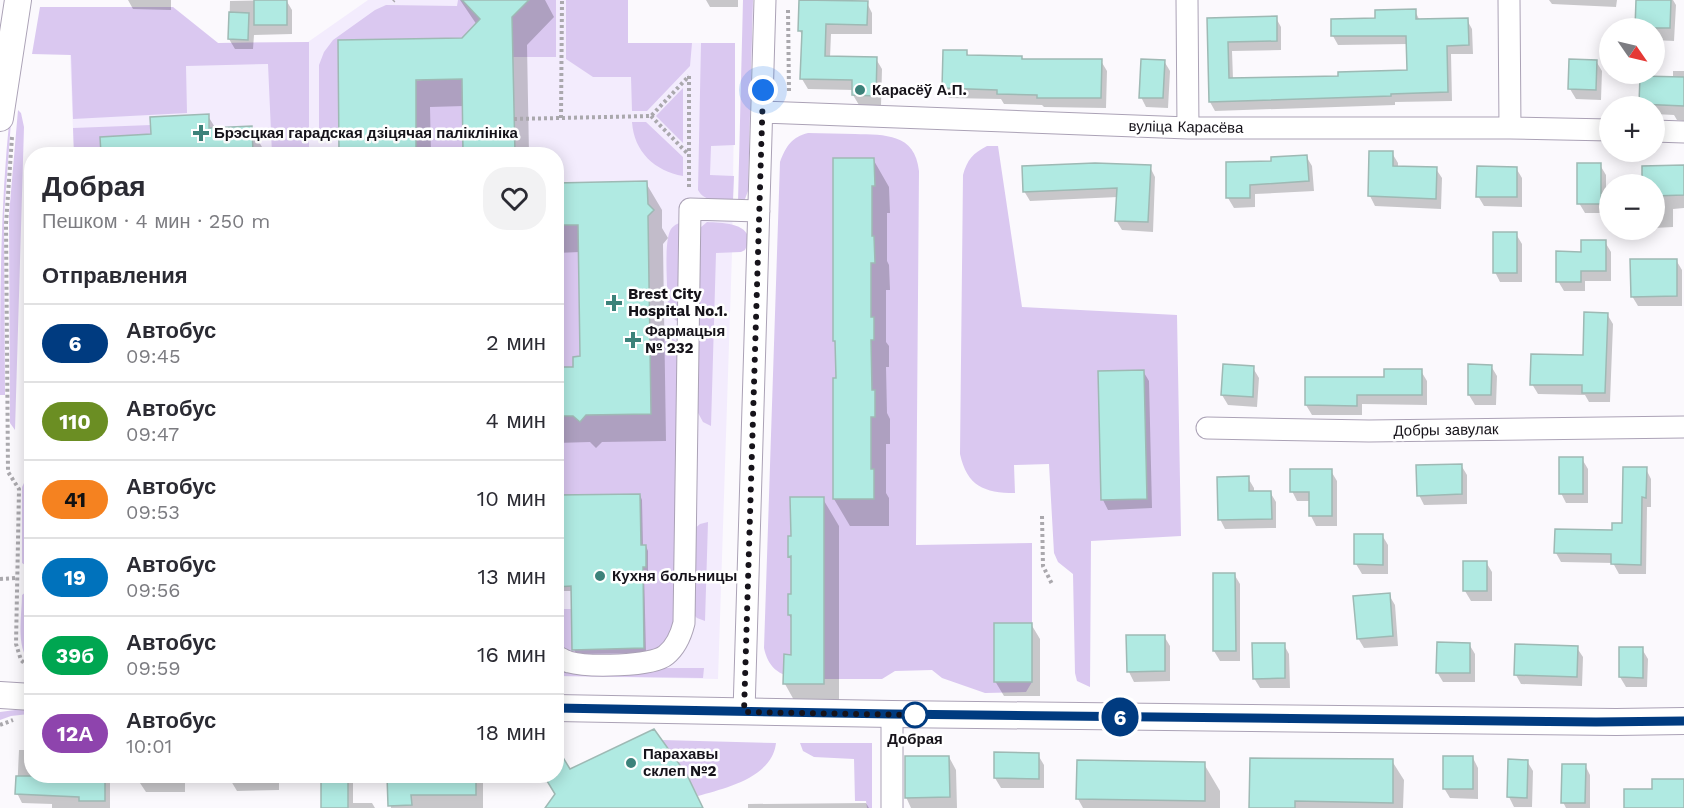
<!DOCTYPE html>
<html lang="ru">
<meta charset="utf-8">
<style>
:root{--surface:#fff;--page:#f2f2f3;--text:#2b2b33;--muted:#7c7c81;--line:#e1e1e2}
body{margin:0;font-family:"Work Sans",sans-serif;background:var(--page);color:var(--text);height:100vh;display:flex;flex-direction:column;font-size:22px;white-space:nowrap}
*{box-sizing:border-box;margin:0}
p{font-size:20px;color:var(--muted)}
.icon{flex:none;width:33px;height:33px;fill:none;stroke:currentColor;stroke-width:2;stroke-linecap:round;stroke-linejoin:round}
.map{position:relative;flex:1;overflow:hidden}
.side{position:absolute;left:24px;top:147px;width:540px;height:636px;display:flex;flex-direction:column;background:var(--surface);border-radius:24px;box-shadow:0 3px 15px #0003}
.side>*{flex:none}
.badge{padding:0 12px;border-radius:20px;font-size:21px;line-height:39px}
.needle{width:39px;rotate:124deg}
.fabs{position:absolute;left:1599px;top:18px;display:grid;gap:12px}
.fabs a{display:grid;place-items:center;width:66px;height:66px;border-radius:50%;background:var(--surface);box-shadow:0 3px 15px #0003;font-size:30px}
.you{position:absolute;width:30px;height:30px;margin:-15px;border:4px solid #fff;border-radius:50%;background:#1a73e8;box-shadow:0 0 0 9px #1a73e833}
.map>.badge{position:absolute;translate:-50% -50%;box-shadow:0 0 0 3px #fff}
h2{padding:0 18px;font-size:22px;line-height:54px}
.round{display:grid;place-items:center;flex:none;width:63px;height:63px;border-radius:24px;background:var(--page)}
.overview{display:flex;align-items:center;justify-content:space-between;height:102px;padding:0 18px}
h1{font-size:28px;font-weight:700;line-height:45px}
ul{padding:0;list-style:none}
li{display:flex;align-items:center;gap:18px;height:78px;padding:0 18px;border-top:2px solid var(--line)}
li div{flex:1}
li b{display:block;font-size:22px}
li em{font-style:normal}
li .badge{min-width:66px;font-weight:700;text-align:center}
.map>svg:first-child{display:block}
.built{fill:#f3ecfd}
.green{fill:#dac8f0}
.shadow{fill:#0003}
.building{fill:#b0eae2;stroke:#9eb9b4;stroke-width:1.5}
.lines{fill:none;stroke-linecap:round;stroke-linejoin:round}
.minor-casing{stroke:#aba2b6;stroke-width:23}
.major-casing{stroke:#aba2b6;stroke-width:28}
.path{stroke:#aaa8ad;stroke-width:4;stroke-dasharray:3 3;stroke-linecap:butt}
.minor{stroke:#fff;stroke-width:21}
.major{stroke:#fff;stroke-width:26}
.line-casing{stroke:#fff;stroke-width:14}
.line{stroke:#003b80;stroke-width:9}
.walk{stroke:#16131a;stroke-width:6;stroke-dasharray:0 10.8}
.poi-dot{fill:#3c827a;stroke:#fff;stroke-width:2}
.stop-dot{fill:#fff;stroke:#003b80;stroke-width:3}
.labels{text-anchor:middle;stroke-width:5;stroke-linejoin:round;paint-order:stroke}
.poi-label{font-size:15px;font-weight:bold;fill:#16131a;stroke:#fff;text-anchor:start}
.street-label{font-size:15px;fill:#16131a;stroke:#fff}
.stop-label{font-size:15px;font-weight:bold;fill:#16131a;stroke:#fff}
</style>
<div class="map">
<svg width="1684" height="808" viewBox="0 0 1684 808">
<rect width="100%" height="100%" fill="#fbf9fd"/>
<path class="built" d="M368 0H628V43H735L732 253 718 679 557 676 556 154H74L70 55 173 7 218 43 308 42Z"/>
<path class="green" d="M452 0H462L489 29 462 38 338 40 339 135H319V65L324 52 333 40 375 10 386 5 457 6 458 0Z
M529 0H556V57H513V37H500V29Z
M566 0H628V43H692L690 66 647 111H632L631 77H593L566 59Z
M743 0H753L748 191 745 199 738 202Z
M40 7H173L218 43 309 42V154H272L268 64 186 66 187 113 73 119 71 55 32 54Z
M701 43H735V145L711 146 710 175 734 176 733 201C720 200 705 203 698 190Z
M430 79H462L463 154H416V81Z
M683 88V143L656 116Z
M12 108 4 216 5 395H0C0 300 0 208 10 113Z
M18 110 21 113 24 127 15 430 10 423 9 215Z
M632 122H646L683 157V176C655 171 634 152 632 122Z
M151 125V134L100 137 101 154H74L73 128Z
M808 133C824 133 840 134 855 134 885 135 915 133 919 171L916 545 1032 543V623H994V681L1032 682 1026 692 985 693 942 678 932 670 895 671 882 679H798C778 675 768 667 764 648L780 162C786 146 792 137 808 133Z
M987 146H998L1022 307 1177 315 1181 536 1091 541 1090 687 1077 681 1075 673 1073 574 1058 562 1054 553 1049 464 1014 465 1015 493C984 493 967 486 960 454L963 175C967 160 973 153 987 146Z
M684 222 678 322 670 316 668 310C668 293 663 241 671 229 675 224 679 223 684 222Z
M707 222C723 223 759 223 745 250L741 252 716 253 711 426 703 422 697 411 700 228Z
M578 224 580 356 573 357V367H557L556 225Z
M650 338 673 339 681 344 673 633 653 655 578 658 557 646V609H572L573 650 644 648 643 567 646 566V545H641L640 494 557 495 556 416H573L580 422Z
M31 477V569L22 563V487L24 483Z
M708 522 705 621 697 618 693 614V530L700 524Z
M31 588V664C15 648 22 616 22 595Z
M556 664 573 668H704L703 678 557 676Z
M15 710H30L29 714 11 716 0 720V712Z
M662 740 776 743C772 778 725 788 698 796L687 775Z
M800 743H872V808H867L866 801H855L854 759 814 757 803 751Z"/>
<path class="shadow" d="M128 0H171V10L133 9Z
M286 0 292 10V34L254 35 253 49H235L229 39 230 1Z
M460 0H545L554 17 527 45 529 154H465L464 106 430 107 431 154H341L339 41 463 40 477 25Z
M706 0H738V7H710Z
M801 0 867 3 872 13V34H831L830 58 876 59 882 69 881 106 859 105 853 95 854 90 808 89 802 79 803 37 800 31Z
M1549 0H1617L1616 7 1552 4Z
M1637 0H1673L1676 5 1674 41 1654 40V28H1636Z
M1415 11 1420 21 1467 20 1472 29 1473 54H1451L1452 101 1395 102V105L1215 111 1210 102 1209 19 1276 18 1281 27V50L1232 51 1233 79 1340 77 1408 72V44L1338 45 1333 36 1377 20Z
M944 51 966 52 969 56 1021 58 1023 60 1101 61 1107 71 1106 108 1044 107 1042 105 1004 104 1001 99 949 98 943 88Z
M1164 61 1170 71 1168 108 1146 107 1141 97Z
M1596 61 1602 71 1601 100 1576 99 1570 89Z
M1673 71H1684V121L1677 120 1674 115 1654 114V106H1642L1641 104 1673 78Z
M208 116 216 129 251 128 262 147V154H102L101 138 152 136Z
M1392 153 1398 163V168L1436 169 1442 178 1441 209 1375 206 1370 196Z
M1306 156 1312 166 1314 191 1255 194V207L1234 208 1228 198 1273 162Z
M873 159 889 187 890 213H887V261L889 265 890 290H886V342L889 346V367H886L887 413 890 419V444H886V493L889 498V526H850L834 499 837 380V345L834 341Z
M1600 165 1606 175V213H1585L1579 203Z
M1684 166V208L1673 209V227L1654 228V184H1644V167Z
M1150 167 1155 177 1153 232 1122 230 1116 220 1118 197 1030 201 1024 191Z
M1516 168 1522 178V207L1484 206 1478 196Z
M646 183 662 210V228L668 238 663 244 666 441 602 442 596 448 590 442 556 443V368H574L582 358 580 252 556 253V184Z
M1516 234 1522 244V282H1500L1495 272Z
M1605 242 1611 252V281H1585V291H1564L1558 281 1583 253Z
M1676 260 1682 270V306H1638L1632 296Z
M1607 314 1613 324 1610 402H1589L1585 395 1538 394 1532 384 1585 356Z
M1491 366 1497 376 1496 405H1475L1469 395Z
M1253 368 1259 378 1257 407 1228 405 1222 395Z
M1143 371 1149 381 1152 508 1108 510 1103 500Z
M1421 371 1427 381V405L1362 404V415H1312L1306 405 1307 378 1385 379Z
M1582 459 1588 469V503H1566L1561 493Z
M1461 465 1467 475V504L1424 505 1419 495Z
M1646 469 1651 479V507H1647L1646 574H1619L1613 563 1561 562 1556 553 1613 531 1623 525Z
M1331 471 1337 481V526H1316L1311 516V501H1297L1292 491Z
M1248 478 1254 488V493L1270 492 1276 502V528L1225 529 1220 519Z
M640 495 642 500 643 546H646L648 551V571H644L646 653 576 654 574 649 573 591H556V497Z
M823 499 839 526V711H800L785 684 793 656V621L789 615 793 595V562L789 556Z
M1382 535 1388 545V574H1362L1356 564Z
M1464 562H1486L1492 572V601H1471L1465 591Z
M1234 574 1240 584V661H1220L1214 651Z
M1389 595 1395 605 1398 646 1364 648 1358 638Z
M1031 624 1040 639V696H1004L995 681Z
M1164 636 1170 646V681L1134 682 1129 672Z
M1469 644 1475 654V682H1443L1437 672Z
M1284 645 1289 654 1290 688H1260L1254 678Z
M1577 648 1583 657 1582 686 1521 684 1516 675Z
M1621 648 1642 649 1648 659 1647 687H1626L1620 677Z
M19 750H32V776H106L110 781V808H52V804L22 803 17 793Z
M1038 755 1044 765V788H1001L995 778Z
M949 757 956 770 957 808H911L906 797Z
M1473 758 1478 768V799L1450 798 1444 788Z
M1392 761 1404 780 1403 808H1251Z
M1527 761 1533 771 1532 807H1514L1509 797Z
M1204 764 1220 791V808H1083L1078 799Z
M1585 765 1590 775V808H1566L1563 802Z
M140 776H185V792H146L140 783Z
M231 776H279V790L237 791 231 781Z
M323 776H353V803H372L375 808H323Z
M388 776H483V808H391Z
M866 803 869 808H748V804Z"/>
<path class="building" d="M254 0H287V25H254Z
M462 0H529L512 17 515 154H463L462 79 416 80V154H339L338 40 462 38 480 19Z
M799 0 868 1 867 25 826 24 825 56 877 57 876 96 852 95V80L800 79 802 31H798Z
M1636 0H1671L1670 28H1635Z
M1416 9V19L1468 18 1469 45 1447 46 1448 92 1391 94V96L1209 102 1207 18 1277 16V41L1228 42 1229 78 1338 76V72L1407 70 1406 36H1331V19L1375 18V10Z
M229 12 249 13 248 40 228 39Z
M943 50H967V55L1022 56V59H1102L1101 98H1037V95L997 94V90L942 88Z
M1141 59 1165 60 1163 98H1139Z
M1569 59 1597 60 1596 90 1568 89Z
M1640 76 1684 77V106L1639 104Z
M209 114V128L252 126 253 154H101L100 137 151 134 150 117Z
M1369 151H1393V166L1437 167 1436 199 1368 196Z
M1307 155 1309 181 1250 185V198H1226V162L1271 161V157Z
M833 158H874L875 186H872V236H874L875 263H871V317H874V340H871L872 390H875V417H871V469H874V499H833V378H836L835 341H833Z
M1095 163 1151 165 1148 222 1115 221 1117 188 1023 192 1022 166Z
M1577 163H1601V204H1577Z
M1684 165V195L1654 196V184H1642V166Z
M1477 166 1517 167V197H1476Z
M647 181 648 204 654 210 648 216 651 414 586 415 580 422 573 416H556V367H573V357L580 356 578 225H556V183Z
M1493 232H1517V273H1493Z
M1581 240H1606V271H1581V282H1556V251L1581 252Z
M1630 259H1677V296L1631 297Z
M1584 312 1608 313 1605 393H1582V385H1530L1531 354 1583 355Z
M1223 364 1254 366 1253 397 1221 395Z
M1468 364 1492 365 1491 395H1468Z
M1384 369H1422V395H1357V406L1305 405V377H1384Z
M1144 370 1147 499 1101 500 1098 371Z
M1559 457H1583V494H1559Z
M1462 464V494L1417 496 1416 465Z
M1623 467H1647L1646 498 1642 497 1641 565 1611 564V554L1554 553 1555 529 1612 530V523H1622Z
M1290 469H1332V516H1309V492H1290Z
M1249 476V491H1271L1272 519 1218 520 1217 477Z
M640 494 641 545H646V567H643L644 648 572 650 571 586 556 587V495Z
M790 497H824V684H783L784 654 791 655V615H788V594H791V556L788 557V536H791Z
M1354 534H1383V565L1354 564Z
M1463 561H1487V591H1463Z
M1213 573H1235L1236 651H1213Z
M1390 593 1393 636 1357 639 1353 596Z
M994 623H1032V682H994Z
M1126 635H1165V671L1127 672Z
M1437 642 1470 643V673H1436Z
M1252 643H1285V678L1253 679Z
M1515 644 1578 646 1577 677 1514 675Z
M1619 647H1643V678L1619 677Z
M654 729 687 775 703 808H545L555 794 544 776H556V746L570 769Z
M994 752 1039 753V779L994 778Z
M905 756H949L950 797 905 798Z
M1443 756H1473V789H1443Z
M1250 758 1393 759V803L1295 801V808H1249Z
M1508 759 1528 760 1527 798 1507 797Z
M1077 760 1205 762V801L1076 799Z
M1562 764H1586L1585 803H1561Z
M16 776H105V801H79V797L15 794Z
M321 776H348V808H321Z
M387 776H476V795H411L412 805 388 806Z
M1652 779H1684V808H1624V789H1652Z"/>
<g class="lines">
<defs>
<path id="minor" d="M1187 0 1188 128
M1509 0 1510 128
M762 112 1188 128H1510L1610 130
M1654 131 1684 132
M1207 428 1369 431 1684 427
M556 656C560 658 565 661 569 662 587 667 652 667 666 655 676 647 681 635 684 623L690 209 759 211
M744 712 765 0
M892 808V714"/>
<path id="major" d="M0 118 18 0
M0 695 32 697
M556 708 892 714 1616 722 1684 721"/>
</defs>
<use href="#minor" class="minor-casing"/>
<use href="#major" class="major-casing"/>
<path class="path" d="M393 1 394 0
M788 10 789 92
M689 76V189
M651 116 688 154
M561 118 562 0
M514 119 651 116 689 76
M12 137 6 224 8 472 19 489 16 644 21 660 32 671
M1042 516 1043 566 1052 584
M0 579 17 578
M0 725 13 720"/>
<use href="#minor" class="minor"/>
<use href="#major" class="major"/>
</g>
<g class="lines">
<defs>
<path id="line" d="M556 708 892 714 1596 722 1684 721"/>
</defs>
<use href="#line" class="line-casing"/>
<use href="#line" class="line"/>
<path class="walk" d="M763 90 744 712 916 715H915"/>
</g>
<g class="poi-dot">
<circle cx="860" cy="90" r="6"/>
<path d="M198 124h6v6h6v6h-6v6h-6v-6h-6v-6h6z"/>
<path d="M611 294h6v6h6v6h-6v6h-6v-6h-6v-6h6z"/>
<path d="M630 331h6v6h6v6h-6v6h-6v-6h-6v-6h6z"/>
<circle cx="600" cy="576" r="6"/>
<circle cx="631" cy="763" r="6"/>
</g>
<circle class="stop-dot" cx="915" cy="715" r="12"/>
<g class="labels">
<g class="poi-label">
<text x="872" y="95">Карасёў А.П.</text>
<text x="214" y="138">Брэсцкая гарадская дзіцячая паліклініка</text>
<text x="628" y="299">Brest City<tspan x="628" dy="17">Hospital No.1.</tspan></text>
<text x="645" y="336">Фармацыя<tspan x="645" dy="17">№ 232</tspan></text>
<text x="612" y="581">Кухня больницы</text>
<text x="643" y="759">Парахавы<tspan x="643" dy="17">склеп №2</tspan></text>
</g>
<g class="street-label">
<text transform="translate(1186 127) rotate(1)" y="5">вуліца Карасёва</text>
<text transform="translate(1446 430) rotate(-1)" y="5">Добры завулак</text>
</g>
<g class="stop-label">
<text x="915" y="744">Добрая</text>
</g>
</g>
</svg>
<div class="fabs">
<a><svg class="needle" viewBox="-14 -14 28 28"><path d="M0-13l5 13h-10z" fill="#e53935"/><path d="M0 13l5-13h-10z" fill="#7c7c81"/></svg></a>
<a>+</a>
<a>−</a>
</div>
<div class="you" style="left:763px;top:90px"></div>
<b class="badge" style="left:1120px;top:717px;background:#003b80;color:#fff">6</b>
<section class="side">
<div class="overview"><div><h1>Добрая</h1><p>Пешком · 4 мин · 250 m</p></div><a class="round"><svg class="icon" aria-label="heart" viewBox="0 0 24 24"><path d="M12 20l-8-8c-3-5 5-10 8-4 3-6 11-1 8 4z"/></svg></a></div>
<h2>Отправления</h2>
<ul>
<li><span class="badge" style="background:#003b80;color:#fff">6</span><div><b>Автобус</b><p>09:45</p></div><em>2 мин</em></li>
<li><span class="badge" style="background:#6b8e23;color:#fff">110</span><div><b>Автобус</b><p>09:47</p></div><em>4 мин</em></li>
<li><span class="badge" style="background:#f58220;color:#111">41</span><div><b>Автобус</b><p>09:53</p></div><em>10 мин</em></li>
<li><span class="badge" style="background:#0072bc;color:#fff">19</span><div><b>Автобус</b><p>09:56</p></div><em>13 мин</em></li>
<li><span class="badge" style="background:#00a651;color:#fff">39б</span><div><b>Автобус</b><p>09:59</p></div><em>16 мин</em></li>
<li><span class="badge" style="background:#8e44ad;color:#fff">12А</span><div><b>Автобус</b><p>10:01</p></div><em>18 мин</em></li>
</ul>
</section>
</div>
